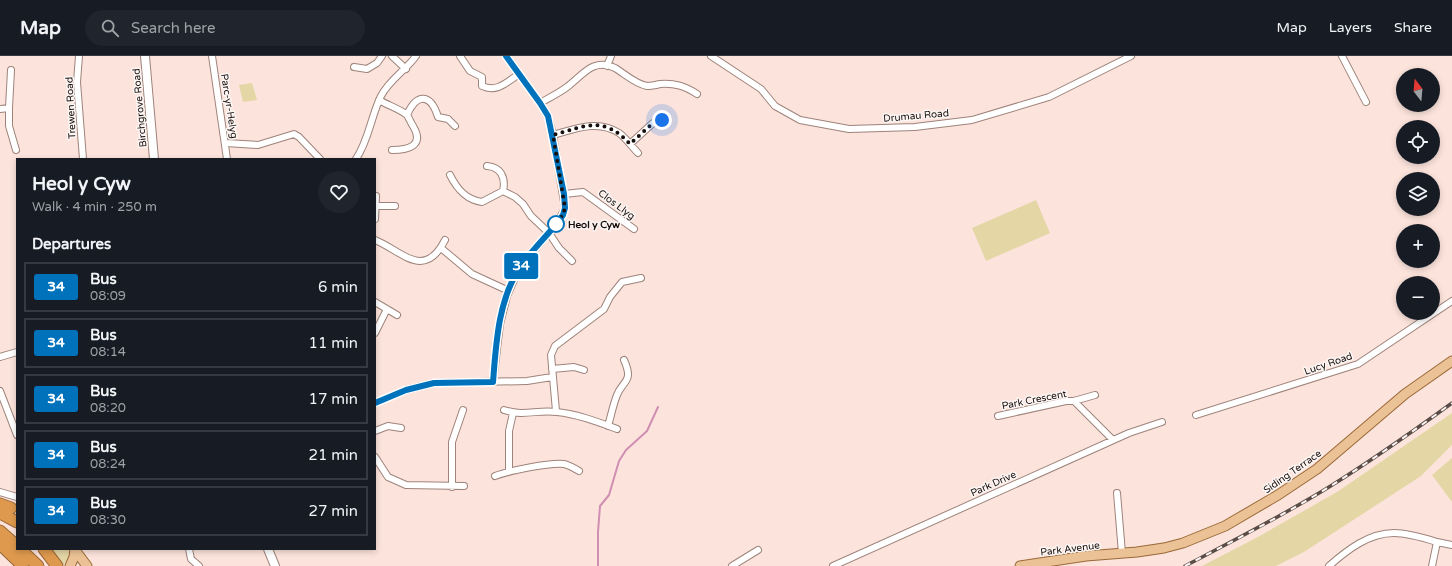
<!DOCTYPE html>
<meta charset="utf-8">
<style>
:root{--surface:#171b24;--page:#20242c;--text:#f1f3f6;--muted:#9ea1a6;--line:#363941}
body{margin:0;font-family:"Varela Round",sans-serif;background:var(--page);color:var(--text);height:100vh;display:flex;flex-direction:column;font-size:15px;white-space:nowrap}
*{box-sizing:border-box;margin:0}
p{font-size:13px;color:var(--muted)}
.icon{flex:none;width:22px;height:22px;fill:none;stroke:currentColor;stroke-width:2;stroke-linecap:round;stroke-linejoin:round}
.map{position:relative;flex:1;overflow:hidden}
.sheet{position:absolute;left:16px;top:102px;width:360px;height:392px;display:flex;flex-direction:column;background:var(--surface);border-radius:0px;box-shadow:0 2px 6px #0003}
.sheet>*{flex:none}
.badge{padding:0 8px;border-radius:3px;font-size:14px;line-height:26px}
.needle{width:26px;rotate:344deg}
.tools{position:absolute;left:1396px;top:12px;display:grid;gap:8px}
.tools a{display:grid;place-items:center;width:44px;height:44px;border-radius:50%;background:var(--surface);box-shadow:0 2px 6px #0003;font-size:20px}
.you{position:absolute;width:20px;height:20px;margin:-10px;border:3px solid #fff;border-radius:50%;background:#1a73e8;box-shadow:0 0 0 6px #1a73e833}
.map>.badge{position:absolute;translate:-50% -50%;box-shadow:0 0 0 2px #fff}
h2{padding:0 16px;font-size:15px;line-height:36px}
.round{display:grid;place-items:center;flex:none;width:42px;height:42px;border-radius:21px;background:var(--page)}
.headline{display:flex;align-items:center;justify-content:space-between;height:68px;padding:0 16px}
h1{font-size:19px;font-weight:700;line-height:30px}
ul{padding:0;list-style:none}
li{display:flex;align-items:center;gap:12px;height:50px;margin:0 8px 6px;padding:0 8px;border:2px solid var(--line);border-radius:0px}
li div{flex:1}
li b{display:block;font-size:15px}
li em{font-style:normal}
li .badge{min-width:44px;font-weight:700;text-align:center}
header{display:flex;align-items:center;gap:24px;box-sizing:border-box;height:56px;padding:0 20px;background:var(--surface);border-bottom:1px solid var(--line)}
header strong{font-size:19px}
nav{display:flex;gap:22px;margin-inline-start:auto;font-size:14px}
.search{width:280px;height:36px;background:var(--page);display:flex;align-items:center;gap:10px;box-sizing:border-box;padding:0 14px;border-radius:22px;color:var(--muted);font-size:15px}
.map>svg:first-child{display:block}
.green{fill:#e5d6a6}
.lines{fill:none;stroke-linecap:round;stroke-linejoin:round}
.stream{stroke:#d08eb2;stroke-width:2}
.street-casing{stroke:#9e837a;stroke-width:8}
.secondary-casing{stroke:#9e837a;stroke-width:10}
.primary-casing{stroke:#996837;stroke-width:11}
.highway-casing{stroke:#996837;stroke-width:13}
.street{stroke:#fff;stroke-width:6}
.secondary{stroke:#fff;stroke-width:8}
.primary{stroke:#ebc295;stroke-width:9}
.highway{stroke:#de994e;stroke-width:11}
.rail-casing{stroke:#5a4c47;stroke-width:3.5}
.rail{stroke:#fcf6f4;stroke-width:2;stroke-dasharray:6;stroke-linecap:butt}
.line-casing{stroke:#fff;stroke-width:9}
.line{stroke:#0072bc;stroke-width:6}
.walk{stroke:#180e0b;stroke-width:4;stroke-dasharray:0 7.2}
.stop-dot{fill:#fff;stroke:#0072bc;stroke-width:2}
.labels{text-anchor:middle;stroke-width:3;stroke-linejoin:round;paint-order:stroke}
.street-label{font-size:10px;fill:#180e0b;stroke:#fcf6f4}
.stop-label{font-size:10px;font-weight:bold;fill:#180e0b;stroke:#fcf6f4;text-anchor:start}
</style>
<header>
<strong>Map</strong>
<div class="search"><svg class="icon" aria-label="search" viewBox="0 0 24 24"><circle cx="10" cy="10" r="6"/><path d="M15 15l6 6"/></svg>Search here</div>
<nav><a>Map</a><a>Layers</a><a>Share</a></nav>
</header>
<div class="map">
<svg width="1452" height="510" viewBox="0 0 1452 510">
<rect width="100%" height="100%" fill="#fce4dc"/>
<path class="green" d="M252 27 257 44 243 46 239 29Z
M1036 144 1050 177 986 205 972 172Z
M1452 357V389L1421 420 1304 496 1276 510H1202L1256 482 1337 436Z
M1452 402V446L1432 419Z
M48 493H69L70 501 62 510Z"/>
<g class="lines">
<path class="stream" d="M598 510V476L600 450 609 439 619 405 626 394 647 375 658 351"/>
<defs>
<path id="street" d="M79 0 77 26 83 103
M212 0 227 103
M392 0 406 13
M460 0 470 15 482 21V30C497 37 507 26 519 18
M711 0 761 33 775 50 800 64 849 73 915 71 972 64 1049 41 1131 0
M1342 0 1366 46
M607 10 611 0
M354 11 367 13 377 7 382 0
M379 44C387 49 400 53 407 59 409 62 411 67 413 70 425 90 408 94 392 94
M540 47C549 42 559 37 567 31 582 20 593 1 615 12 625 18 635 28 647 30 651 30 656 29 660 28 675 27 685 30 697 38
M9 52V70L16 94
M0 53 9 52 11 14
M407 59C417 36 431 38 438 61L448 63 455 70
M553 79C575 73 598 63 619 77 626 82 632 91 638 97
M226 87 258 89 294 78 299 81 320 103
M630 88 653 67 662 64
M356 103C369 84 371 60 381 40 389 24 406 14 416 0
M450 119C457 133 466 144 482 146L503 135C506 122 501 111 487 110
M503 135 515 141 523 148 531 160 549 177 559 192 572 205
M564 138 583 136 634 173
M376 150H395
M375 163 376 140
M375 184C402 195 424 225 445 184
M441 192 472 218 509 235
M375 246 397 259
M375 277 387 253
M0 301 17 296
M552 313 574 311 584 314
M493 326 500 268 507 240 519 213 559 164 565 152 553 79 548 60 540 47 506 0
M0 335 17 379
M1074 345 1113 384
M375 347 406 334 434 327 527 325 552 321
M504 354C525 361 537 353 557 356 577 358 598 366 617 373
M556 355 551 299 555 290 604 253 610 241 622 226 641 222
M1196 359 1358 308 1452 245
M998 360 1066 345H1074L1095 339
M608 370C611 360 613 349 617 339 623 324 634 326 624 304
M375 375 388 370 401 372
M375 401 388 421 406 429 464 430
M509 415V375L513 357
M495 420C508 415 551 406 564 408 569 409 574 412 579 415
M452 431V386L463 354
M0 436 17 441
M1117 437 1122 497
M1437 486 1452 489
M189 493 191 503 199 510
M732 510 758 494
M833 510 1129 377 1162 366
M1329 510C1347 494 1369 477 1394 477 1408 477 1424 482 1437 486L1432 510"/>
<path id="secondary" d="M145 0 154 103
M268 493 275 510"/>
<path id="primary" d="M75 494 87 510
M70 510 74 501 75 493
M1020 510 1086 500 1137 496 1164 492 1183 487 1225 470 1278 439 1317 413 1405 338 1452 305"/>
<path id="highway" d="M0 448 11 452
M0 457 17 466
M0 475 17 490
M0 488 23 510
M20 493 38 510
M44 493 57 510"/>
</defs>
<use href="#street" class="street-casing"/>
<use href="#secondary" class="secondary-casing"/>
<use href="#primary" class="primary-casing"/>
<use href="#highway" class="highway-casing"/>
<use href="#street" class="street"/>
<use href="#secondary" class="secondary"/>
<use href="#primary" class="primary"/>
<use href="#highway" class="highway"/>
<defs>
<path id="rail" d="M1185 510C1233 485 1282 460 1329 431 1371 405 1412 376 1452 347"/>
</defs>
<use href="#rail" class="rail-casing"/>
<use href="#rail" class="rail"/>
</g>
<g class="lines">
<defs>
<path id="line" d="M375 347 406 334 434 327 493 326C496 289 498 245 519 213 531 194 550 178 563 159L565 152 564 138 548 60 540 47 506 0"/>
</defs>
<use href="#line" class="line-casing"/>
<use href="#line" class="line"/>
<path class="walk" d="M556 168 554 170 563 159 565 152 553 79C586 70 603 59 630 88L653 67 662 64"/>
</g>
<circle class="stop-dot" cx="556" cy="168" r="8"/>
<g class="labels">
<g class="street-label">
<text transform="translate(230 50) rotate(81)" y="4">Parc-yr-Helyg</text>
<text transform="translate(70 52) rotate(-93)" y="4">Trewen Road</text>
<text transform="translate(139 52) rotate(-95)" y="4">Birchgrove Road</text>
<text transform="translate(916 59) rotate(-5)" y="4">Drumau Road</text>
<text transform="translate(617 148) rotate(37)" y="4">Clos Llyg</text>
<text transform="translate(1328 307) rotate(-19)" y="4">Lucy Road</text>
<text transform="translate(1034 343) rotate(-11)" y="4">Park Crescent</text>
<text transform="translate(1292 415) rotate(-35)" y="4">Siding Terrace</text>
<text transform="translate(993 427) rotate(-24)" y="4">Park Drive</text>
<text transform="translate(1070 492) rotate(-7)" y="4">Park Avenue</text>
</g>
<g class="stop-label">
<text x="568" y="172">Heol y Cyw</text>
</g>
</g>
</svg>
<div class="tools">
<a><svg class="needle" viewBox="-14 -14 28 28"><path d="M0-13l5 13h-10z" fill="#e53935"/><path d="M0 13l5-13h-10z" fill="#9ea1a6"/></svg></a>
<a><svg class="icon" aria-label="locate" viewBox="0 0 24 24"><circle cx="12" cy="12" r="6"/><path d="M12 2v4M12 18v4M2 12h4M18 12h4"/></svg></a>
<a><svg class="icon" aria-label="layers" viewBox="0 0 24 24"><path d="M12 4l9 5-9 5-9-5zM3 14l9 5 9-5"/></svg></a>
<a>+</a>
<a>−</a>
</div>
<div class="you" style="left:662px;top:64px"></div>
<b class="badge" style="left:521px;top:210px;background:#0072bc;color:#fff">34</b>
<section class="sheet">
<div class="headline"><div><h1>Heol y Cyw</h1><p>Walk · 4 min · 250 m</p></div><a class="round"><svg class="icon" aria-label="heart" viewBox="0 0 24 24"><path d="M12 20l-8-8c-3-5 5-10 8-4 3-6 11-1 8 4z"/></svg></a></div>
<h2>Departures</h2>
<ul>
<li><span class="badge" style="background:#0072bc;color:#fff">34</span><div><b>Bus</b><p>08:09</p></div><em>6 min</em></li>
<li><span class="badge" style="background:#0072bc;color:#fff">34</span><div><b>Bus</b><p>08:14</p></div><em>11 min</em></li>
<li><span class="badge" style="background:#0072bc;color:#fff">34</span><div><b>Bus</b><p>08:20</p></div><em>17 min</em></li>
<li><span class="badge" style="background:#0072bc;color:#fff">34</span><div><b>Bus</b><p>08:24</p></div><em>21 min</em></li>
<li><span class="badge" style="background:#0072bc;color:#fff">34</span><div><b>Bus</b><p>08:30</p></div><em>27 min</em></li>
</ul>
</section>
</div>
